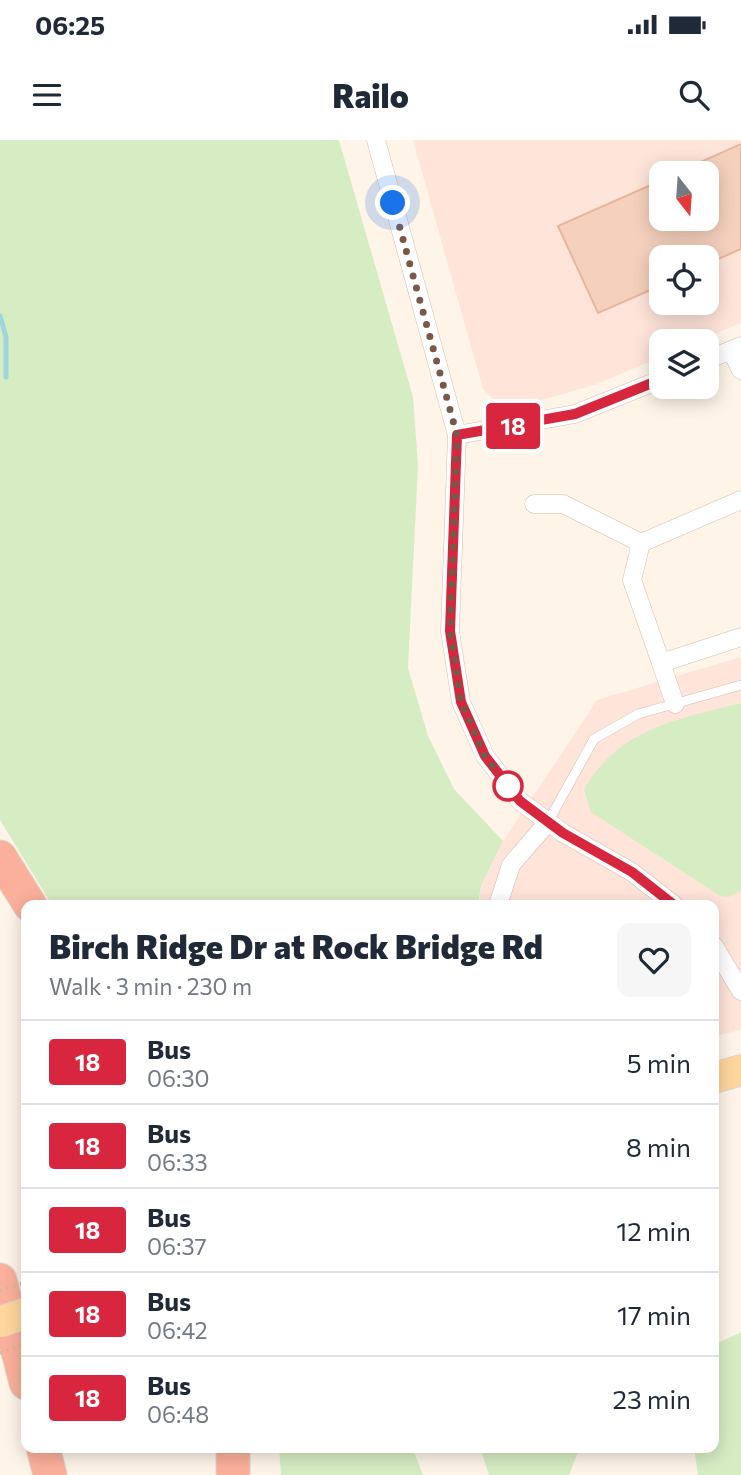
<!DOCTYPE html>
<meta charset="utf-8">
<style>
:root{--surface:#fff;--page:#f6f6f7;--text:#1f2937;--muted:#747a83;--line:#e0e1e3}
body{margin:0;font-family:Commissioner,sans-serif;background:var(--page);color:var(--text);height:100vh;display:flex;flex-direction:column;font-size:26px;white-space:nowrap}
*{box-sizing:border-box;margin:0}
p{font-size:23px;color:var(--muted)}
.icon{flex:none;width:38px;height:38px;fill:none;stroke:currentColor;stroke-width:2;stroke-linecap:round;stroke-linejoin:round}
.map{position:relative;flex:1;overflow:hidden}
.details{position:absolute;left:21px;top:760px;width:698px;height:553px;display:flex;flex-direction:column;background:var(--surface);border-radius:14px;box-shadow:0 4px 18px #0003}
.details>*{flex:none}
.badge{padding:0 14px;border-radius:5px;font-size:24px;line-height:46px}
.needle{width:46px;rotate:163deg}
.controls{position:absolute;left:649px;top:21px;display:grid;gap:14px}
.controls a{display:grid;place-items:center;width:70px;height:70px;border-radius:14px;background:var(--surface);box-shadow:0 4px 18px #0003;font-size:35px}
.you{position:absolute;width:35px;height:35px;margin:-18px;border:5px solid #fff;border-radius:50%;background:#1a73e8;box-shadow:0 0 0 10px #1a73e833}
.map>.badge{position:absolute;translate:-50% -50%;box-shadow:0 0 0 4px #fff}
.round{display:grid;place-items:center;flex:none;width:74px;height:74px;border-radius:14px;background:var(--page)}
.headline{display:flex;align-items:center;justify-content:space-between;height:119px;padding:0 28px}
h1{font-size:33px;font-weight:800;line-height:52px}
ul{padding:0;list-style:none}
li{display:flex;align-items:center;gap:21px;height:84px;padding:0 28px;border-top:2px solid var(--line)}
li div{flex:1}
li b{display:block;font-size:26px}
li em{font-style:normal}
li .badge{min-width:77px;font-weight:700;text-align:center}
.status{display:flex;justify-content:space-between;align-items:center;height:49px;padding:0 35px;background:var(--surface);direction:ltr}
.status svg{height:19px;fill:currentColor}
header{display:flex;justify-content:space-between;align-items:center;height:91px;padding:0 28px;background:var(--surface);font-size:32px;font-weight:800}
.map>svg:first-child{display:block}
.commercial{fill:#ffe4da;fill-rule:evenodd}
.green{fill:#d6edc4}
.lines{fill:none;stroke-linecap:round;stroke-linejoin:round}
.stream{stroke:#9fd5dc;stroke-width:5}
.building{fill:#f5d1bd;stroke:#e9b69c;stroke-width:2}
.lane-casing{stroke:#d4bdae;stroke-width:10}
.street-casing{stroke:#d4bdae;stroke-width:19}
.primary-casing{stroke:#dcd4d0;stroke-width:32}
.highway-casing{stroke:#dcd4d0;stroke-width:35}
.lane{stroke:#fff;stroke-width:9}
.street{stroke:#fff;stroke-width:18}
.primary{stroke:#ffd69d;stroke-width:30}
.highway{stroke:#fbb09b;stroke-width:33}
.primary-bridge-casing{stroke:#dcd4d0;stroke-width:32;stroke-linecap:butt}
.path-bridge{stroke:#dbb49f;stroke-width:3.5;stroke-dasharray:2 5;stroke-linecap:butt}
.primary-bridge{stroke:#ffd69d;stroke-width:30}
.line-casing{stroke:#fff;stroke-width:16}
.line{stroke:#d7263d;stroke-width:10}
.walk{stroke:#7a5849;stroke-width:7;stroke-dasharray:0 12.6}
.stop-dot{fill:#fff;stroke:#d7263d;stroke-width:3.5}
</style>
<div class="status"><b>06:25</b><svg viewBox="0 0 49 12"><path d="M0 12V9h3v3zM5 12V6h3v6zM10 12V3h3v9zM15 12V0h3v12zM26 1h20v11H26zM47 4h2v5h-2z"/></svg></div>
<header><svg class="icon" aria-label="menu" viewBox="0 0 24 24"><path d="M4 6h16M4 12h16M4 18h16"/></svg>Railo<svg class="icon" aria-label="search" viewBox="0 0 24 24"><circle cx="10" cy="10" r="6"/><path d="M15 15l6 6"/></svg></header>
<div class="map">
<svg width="741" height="1335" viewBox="0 0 741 1335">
<rect width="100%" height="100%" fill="#fef4e7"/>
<path class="commercial" d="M413 0H741V183L697 201H662L661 217 597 244 542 260 496 262 483 249ZM662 33H707V79H662ZM662 117H707V163H662Z
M741 517V890L714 896V765H479L481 746 503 701 597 560Z"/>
<path class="green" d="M0 0H339L413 257 418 325 408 528 428 596 454 649 503 701 481 746 478 765H52L0 680Z
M741 563V751L729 757 720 756 591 672 584 650C616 589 679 579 741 563Z
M741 1192V1335H698L694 1307H714V1205Z
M279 1307H412L423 1335H281Z
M480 1307H580L569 1335H489Z"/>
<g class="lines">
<path class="stream" d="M0 176 6 197V237"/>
</g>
<path class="building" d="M741 4V109L707 124V117H662V145L598 173 558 86 662 40V79H707V33H676Z"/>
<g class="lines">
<defs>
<path id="lane" d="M548 682 594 599 638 574 741 545"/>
<path id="street" d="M376 0 457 295 450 491 461 562 485 616 520 661 563 693 632 732 674 765
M731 210 741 230
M707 220 741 206
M457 295 575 274 662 239
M741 360 641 403 632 440 661 523 741 497
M534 364H563L641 403
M661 523 675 564
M498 765 511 725 548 682
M714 806 741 851"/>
<path id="primary" d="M714 938 741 930"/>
<path id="highway" d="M0 717 30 765
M0 1140 26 1243
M43 1307 50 1335
M233 1335V1307"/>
</defs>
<use href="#lane" class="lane-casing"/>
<use href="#street" class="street-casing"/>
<use href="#primary" class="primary-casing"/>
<use href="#highway" class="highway-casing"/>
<use href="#lane" class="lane"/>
<use href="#street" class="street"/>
<use href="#primary" class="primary"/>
<use href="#highway" class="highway"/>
<defs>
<path id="primary-bridge" d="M0 1182 26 1173"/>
</defs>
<use href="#primary-bridge" class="primary-bridge-casing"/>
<path class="path-bridge" d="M0 1151 26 1142
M0 1213 26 1204"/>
<use href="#primary-bridge" class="primary-bridge"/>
</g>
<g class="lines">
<defs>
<path id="line" d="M662 239 575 274 457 295 450 491 461 562 485 616 520 661 563 693 632 732 674 765"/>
</defs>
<use href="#line" class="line-casing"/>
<use href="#line" class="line"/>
<path class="walk" d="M393 63 457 295 450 491 461 562 485 616 508 646"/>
</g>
<circle class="stop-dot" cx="508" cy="646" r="14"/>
</svg>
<div class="controls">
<a><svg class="needle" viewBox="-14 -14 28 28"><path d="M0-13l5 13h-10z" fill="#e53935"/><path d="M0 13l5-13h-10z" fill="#747a83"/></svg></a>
<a><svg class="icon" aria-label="locate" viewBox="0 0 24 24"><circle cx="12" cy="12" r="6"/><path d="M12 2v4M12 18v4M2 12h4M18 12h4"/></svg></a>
<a><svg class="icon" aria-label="layers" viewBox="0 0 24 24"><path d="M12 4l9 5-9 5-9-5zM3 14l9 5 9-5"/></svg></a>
</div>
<div class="you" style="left:393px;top:63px"></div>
<b class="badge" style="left:513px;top:286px;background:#d7263d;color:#fff">18</b>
<section class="details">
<div class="headline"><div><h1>Birch Ridge Dr at Rock Bridge Rd</h1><p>Walk · 3 min · 230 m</p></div><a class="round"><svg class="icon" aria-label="heart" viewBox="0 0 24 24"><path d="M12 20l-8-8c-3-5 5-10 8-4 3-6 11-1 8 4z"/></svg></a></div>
<ul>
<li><span class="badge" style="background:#d7263d;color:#fff">18</span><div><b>Bus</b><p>06:30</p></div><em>5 min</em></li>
<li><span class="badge" style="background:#d7263d;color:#fff">18</span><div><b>Bus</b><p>06:33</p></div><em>8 min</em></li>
<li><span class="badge" style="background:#d7263d;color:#fff">18</span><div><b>Bus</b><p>06:37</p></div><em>12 min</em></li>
<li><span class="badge" style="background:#d7263d;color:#fff">18</span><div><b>Bus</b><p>06:42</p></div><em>17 min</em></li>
<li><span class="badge" style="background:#d7263d;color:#fff">18</span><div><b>Bus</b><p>06:48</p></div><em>23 min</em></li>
</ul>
</section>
</div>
